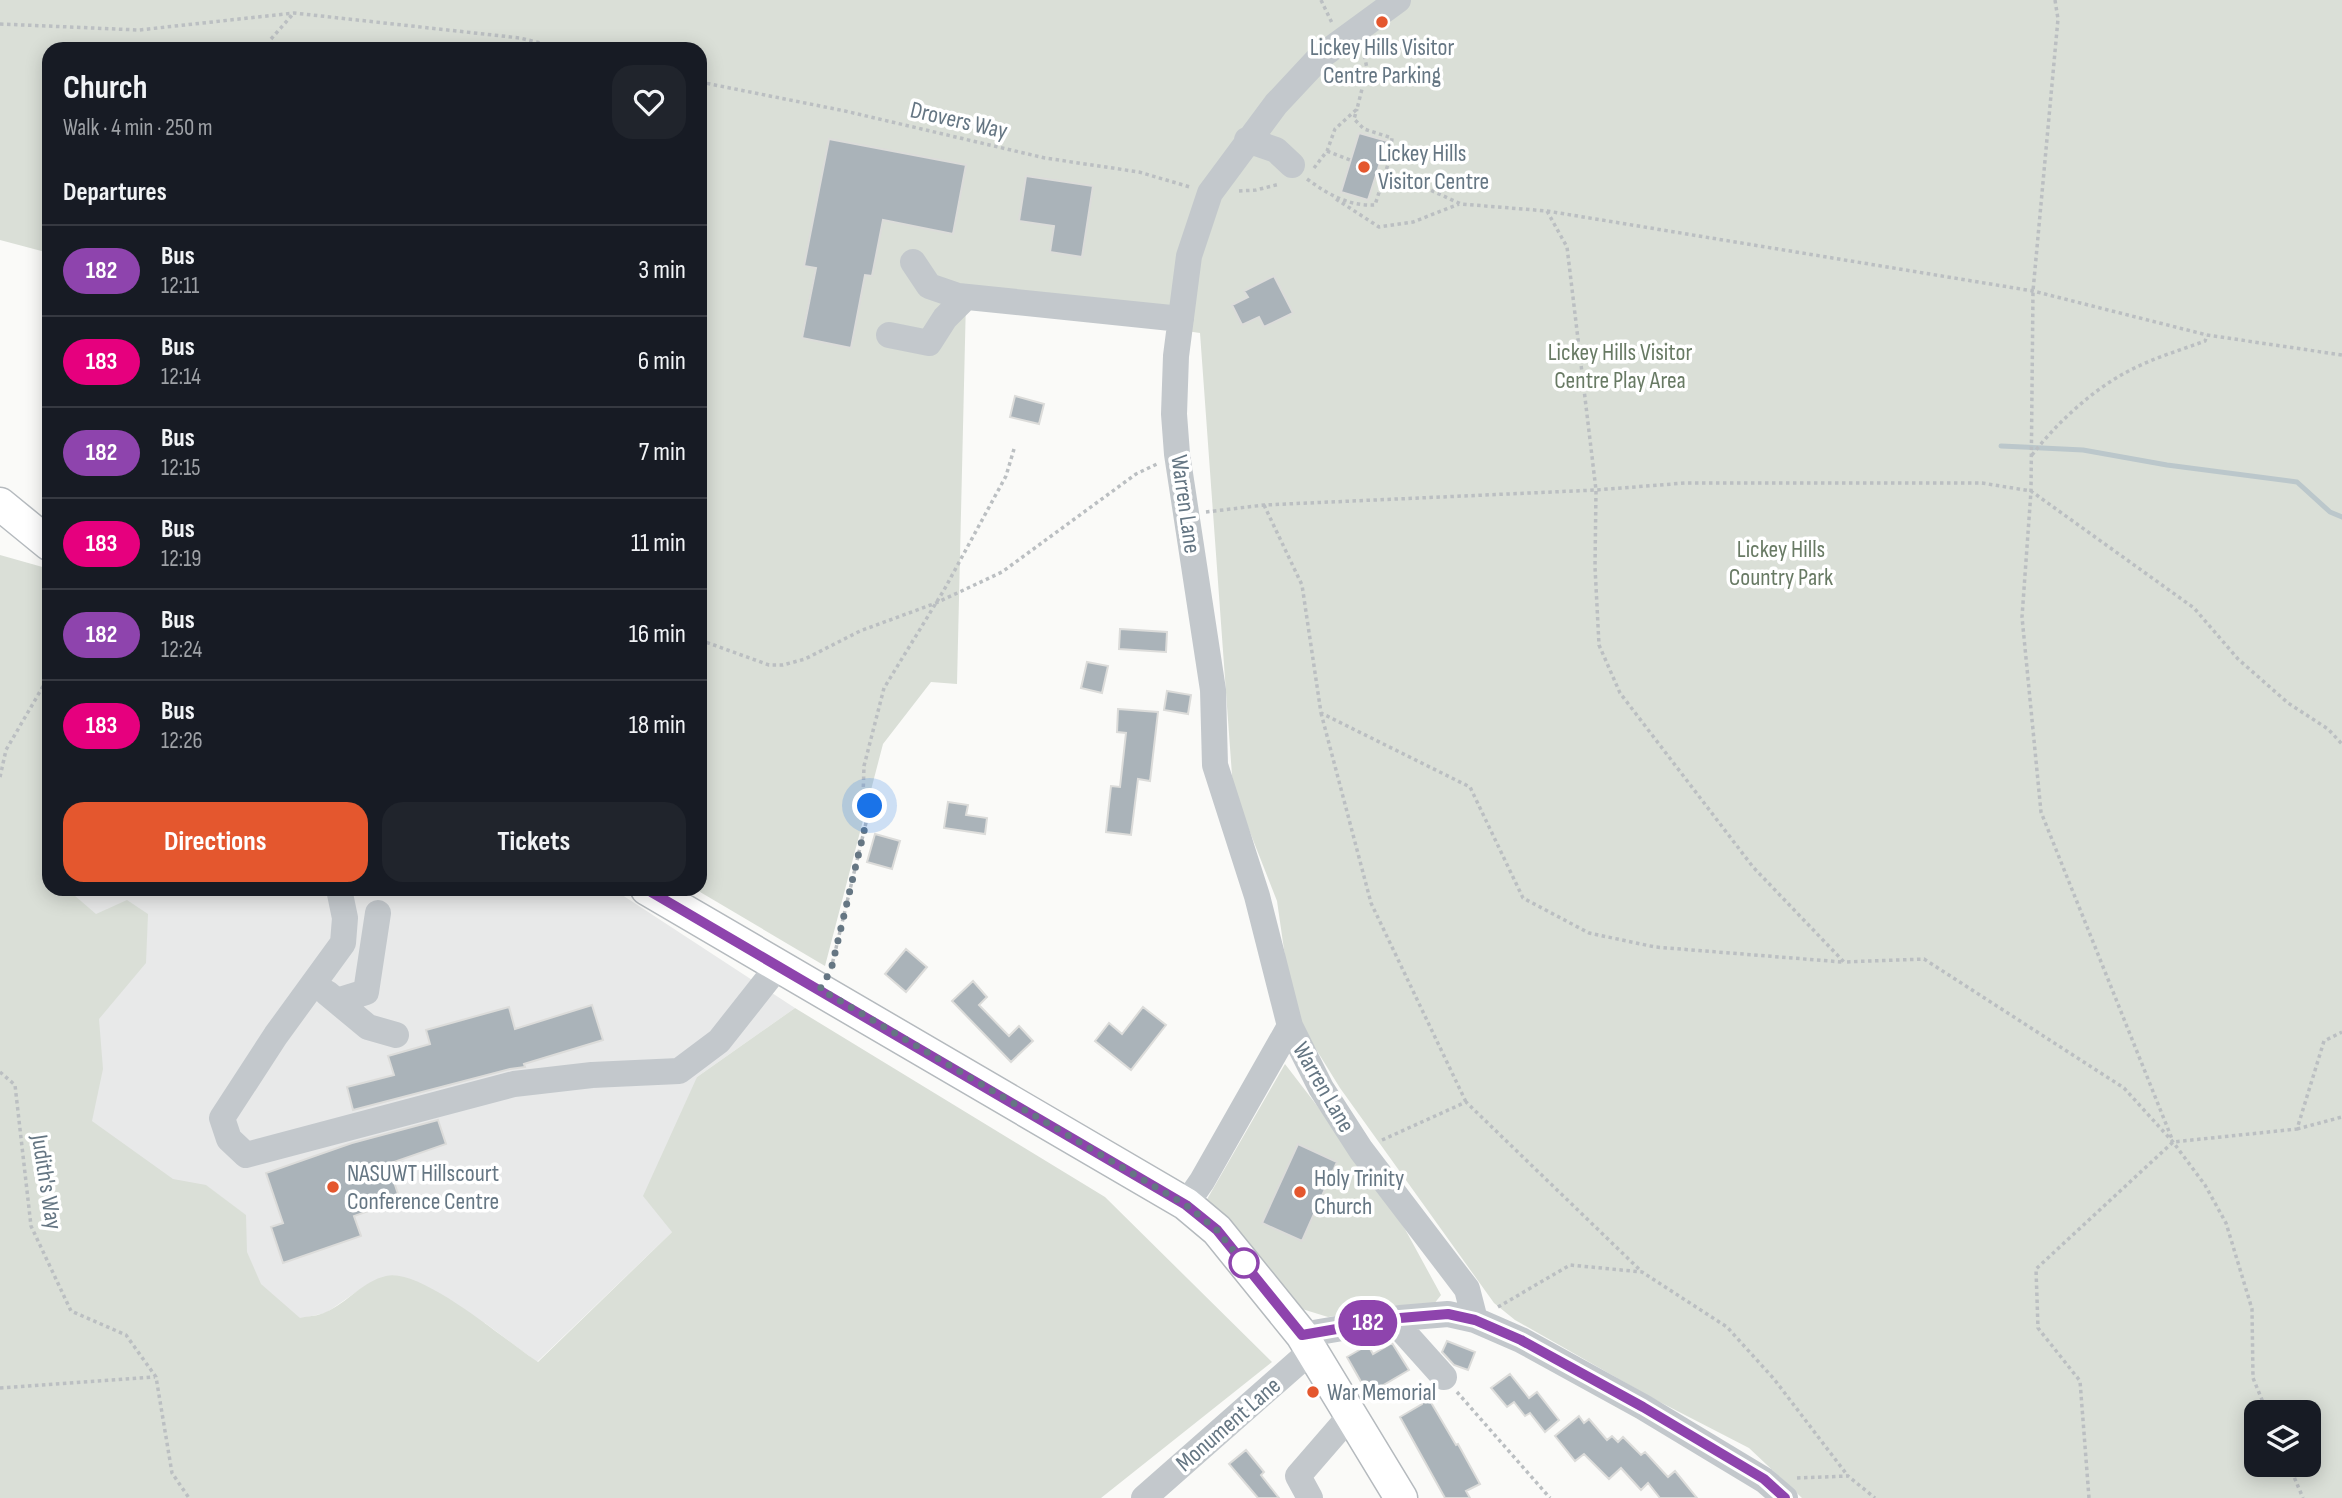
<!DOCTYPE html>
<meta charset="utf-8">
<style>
:root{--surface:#171b24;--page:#20242c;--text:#f1f3f6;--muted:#9ea1a6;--line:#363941;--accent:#e4572e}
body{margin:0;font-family:"Sofia Sans Condensed",sans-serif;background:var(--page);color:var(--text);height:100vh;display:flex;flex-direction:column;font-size:26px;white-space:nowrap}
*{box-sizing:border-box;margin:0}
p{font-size:23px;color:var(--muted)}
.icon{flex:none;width:38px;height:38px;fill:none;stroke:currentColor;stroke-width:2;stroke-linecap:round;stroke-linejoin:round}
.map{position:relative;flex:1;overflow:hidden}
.drawer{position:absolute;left:42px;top:42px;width:665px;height:854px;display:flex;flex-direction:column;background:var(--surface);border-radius:21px;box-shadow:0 4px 18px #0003}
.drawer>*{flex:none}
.badge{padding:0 14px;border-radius:23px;font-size:24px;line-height:46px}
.tools{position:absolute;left:2244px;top:1400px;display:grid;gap:14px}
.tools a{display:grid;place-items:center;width:77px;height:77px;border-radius:14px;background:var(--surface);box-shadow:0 4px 18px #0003;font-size:35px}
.you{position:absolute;width:35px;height:35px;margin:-18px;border:5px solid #fff;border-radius:50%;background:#1a73e8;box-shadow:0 0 0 10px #1a73e833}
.map>.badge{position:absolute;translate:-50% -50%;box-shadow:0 0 0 4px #fff}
h2{padding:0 21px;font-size:26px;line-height:63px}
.round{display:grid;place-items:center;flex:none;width:74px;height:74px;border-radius:21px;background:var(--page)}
.headline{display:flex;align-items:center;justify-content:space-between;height:119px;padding:0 21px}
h1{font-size:33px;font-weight:700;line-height:52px}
.button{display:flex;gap:14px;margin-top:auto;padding:14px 21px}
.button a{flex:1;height:80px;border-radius:21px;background:var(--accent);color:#fff;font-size:28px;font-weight:700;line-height:80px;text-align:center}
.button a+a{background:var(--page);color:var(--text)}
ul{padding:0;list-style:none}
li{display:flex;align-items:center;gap:21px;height:91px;padding:0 21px;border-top:2px solid var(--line)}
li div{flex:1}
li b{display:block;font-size:26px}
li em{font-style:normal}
li .badge{min-width:77px;font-weight:700;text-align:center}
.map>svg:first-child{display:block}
.built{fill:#e8e9e9}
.green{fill:#dadfd7;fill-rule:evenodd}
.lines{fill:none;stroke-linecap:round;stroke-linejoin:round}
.stream{stroke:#bbc7cb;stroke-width:5}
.building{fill:#aab3b9;stroke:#dcdcda;stroke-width:2}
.major-casing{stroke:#b5babe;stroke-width:35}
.path{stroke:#bbbfc2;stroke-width:3.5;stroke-dasharray:3.5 3.5;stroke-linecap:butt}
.minor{stroke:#c3c8cc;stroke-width:26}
.major{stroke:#fff;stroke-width:32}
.line-casing{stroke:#fff;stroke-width:16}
.line{stroke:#8e44ad;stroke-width:10}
.walk{stroke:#657683;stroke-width:7;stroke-dasharray:0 12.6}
.poi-dot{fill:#e4572e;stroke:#fff;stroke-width:2.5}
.stop-dot{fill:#fff;stroke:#8e44ad;stroke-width:3.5}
.labels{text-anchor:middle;stroke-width:7;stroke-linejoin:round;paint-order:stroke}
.poi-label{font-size:24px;fill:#657683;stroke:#fff;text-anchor:start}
.street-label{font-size:24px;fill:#657683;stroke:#fff}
.park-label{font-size:24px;fill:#687a64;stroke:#fff}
</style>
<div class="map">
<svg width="2342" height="1498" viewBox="0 0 2342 1498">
<rect width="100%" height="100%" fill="#fafaf8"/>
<path class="built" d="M58 889H613L795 1008 697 1077 672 1232 537 1362 485 1323 359 1290 326 1313 297 1319 25 1114Z"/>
<path class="green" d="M0 0H2342V1498H1802L1749 1448 1654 1399 1515 1320 1494 1303 1340 1088 1293 1012 1277 901 1233 789 1200 333 966 299 957 684 931 682 883 744 825 966 695 889H700V700L703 692 700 690V49H49V253L0 240ZM2256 1412H2308V1465H2256Z
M0 555 46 568 49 571V889H67L96 914 127 900 148 914 146 963 99 1019 103 1069 92 1121 173 1179 206 1185 246 1215 247 1252 261 1284 300 1318C308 1316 319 1316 326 1312 347 1303 363 1281 386 1276 421 1267 507 1342 538 1362L672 1232 643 1196 697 1077 795 1008 1105 1197 1272 1362 1101 1498H0Z
M1285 1064 1388 1198 1441 1295 1434 1304 1328 1317 1302 1309 1202 1208Z"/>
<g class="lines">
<path class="stream" d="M2001 446 2083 450 2167 465 2297 482 2330 512 2342 517"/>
</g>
<path class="building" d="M1359 133 1387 141 1368 200 1341 192Z
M829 139 966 165 953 234 883 220 872 276 865 275 851 348 802 338 816 268 804 266Z
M1026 176 1093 186 1082 257 1050 252 1054 226 1019 221Z
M1274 276 1293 313 1264 327 1259 317 1242 325 1232 305 1248 297 1244 291Z
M1015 396 1044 404 1039 424 1010 417Z
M1120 629 1167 632 1166 652 1119 649Z
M1087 662 1108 666 1102 693 1081 688Z
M1167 691 1191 695 1188 714 1164 710Z
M1118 709 1158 712 1150 781 1138 779 1131 835 1106 832 1111 786 1120 787 1126 733 1117 732Z
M948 802 968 805 966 815 987 818 985 834 944 828Z
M875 834 900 841 892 869 867 862Z
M906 949 927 967 906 992 885 974Z
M973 981 987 997 979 1005 1009 1036 1019 1026 1033 1041 1011 1062 952 1001Z
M592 1005 603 1040 524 1064 525 1067 510 1069 353 1110 347 1087 394 1075 388 1056 430 1044 426 1030 509 1007 515 1029Z
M1143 1007 1166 1025 1131 1070 1095 1041 1109 1023 1122 1034Z
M438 1120 446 1144 388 1164 400 1200 354 1216 361 1236 283 1263 271 1227 283 1223 266 1173 352 1143Z
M1298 1144 1337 1162 1302 1241 1262 1223Z
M1447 1341 1475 1352 1468 1370 1454 1365 1442 1352Z
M1392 1343 1409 1370 1368 1394 1347 1357 1368 1345 1373 1354Z
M1510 1374 1529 1398 1537 1392 1559 1420 1545 1432 1530 1413 1525 1416 1514 1402 1507 1407 1491 1388Z
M1426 1394 1456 1445 1458 1444 1480 1484 1466 1491 1470 1498H1445L1400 1417 1422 1404Z
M1579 1416 1584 1423 1589 1419 1607 1440 1612 1436 1618 1442 1623 1437 1641 1455 1645 1452 1668 1477 1675 1471 1697 1498H1660L1648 1483 1641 1490 1621 1468 1609 1479 1584 1454 1575 1461 1555 1436Z
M1246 1450 1264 1472 1261 1475 1279 1498H1258L1229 1464Z"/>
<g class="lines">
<defs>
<path id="major" d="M0 504 49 544
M647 889 1186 1204 1217 1230 1302 1335 1401 1498"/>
</defs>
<use href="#major" class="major-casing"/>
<path class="path" d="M1321 0 1332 23
M2055 0 2058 19 2033 291 2031 491 2022 617 2041 812 2172 1139
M0 24 139 30 294 13 520 38 565 49
M271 39 293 14
M700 82 845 111 1045 158 1139 172 1190 187
M1327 151 1350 160
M1314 168 1327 151 1335 129 1357 109 1367 69 1364 53
M1384 177 1428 189 1461 204 1547 211 2033 291 2207 335 2342 355
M1307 179C1329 195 1348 206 1375 205L1390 158 1392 138 1364 129 1354 119 1357 109
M1239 191 1256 190 1280 184
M1336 199 1379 227 1413 222 1459 204
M1547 211 1567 247 1596 490 1595 567 1599 645 1620 693 1753 867 1844 962 1924 959 2124 1088 2173 1142 2205 1185 2226 1223 2252 1309 2253 1378 2267 1412
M2032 455C2055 425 2091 391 2125 373 2150 359 2178 351 2205 341L2207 335
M1264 505 1302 585 1321 713 1470 787 1523 898 1589 933 1655 947 1842 962
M1206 512 1264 505 1596 490 1685 483H1982L2031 491 2194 608 2238 659 2288 703 2328 729 2342 744
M700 640 769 665H783L805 659 860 631 936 603 1002 572 1136 474 1157 464
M1321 713 1371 903 1466 1102
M0 777 6 750 49 676
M831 969 870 806 863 797 864 766 884 688 944 590 1006 476 1014 449
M0 1072 15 1085 31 1226 71 1311 126 1335 156 1377 172 1473 189 1498
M2297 1129 2342 1117
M1382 1140 1466 1102 1641 1271
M1498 1307 1570 1265 1642 1272 1727 1327 1774 1379 1848 1476
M0 1388 155 1377
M1457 1392 1550 1498
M2289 1465 2303 1498
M1797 1478 1848 1476 1875 1498
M2089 1498 2080 1381 2038 1328 2036 1269 2173 1142 2297 1129 2324 1041 2342 1032"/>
<path class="minor" d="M1247 140 1276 150 1292 165
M913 262 929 286 958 296 1181 319
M889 335 929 343 945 318 966 297
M339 889 345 918 343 943 276 1035 222 1118 229 1139 246 1155 514 1084 592 1075 679 1071 719 1041 779 965
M327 993 368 1027 396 1035
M337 1001 366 992 378 913
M1290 1026 1321 1088 1361 1150 1467 1289 1475 1320
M1186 1204 1202 1181 1290 1026 1257 896 1215 765 1213 690 1177 454 1174 414 1176 356 1189 256 1210 193 1276 104 1320 57 1398 0
M1392 1319 1444 1377
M1302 1335 1400 1318 1448 1314 1475 1320 1521 1340 1643 1407 1764 1480 1785 1498
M1144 1498 1312 1350
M1310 1498 1298 1476 1350 1416"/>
<use href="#major" class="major"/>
</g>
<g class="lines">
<defs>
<path id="line" d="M646 889 1186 1205 1217 1230 1302 1335 1400 1318 1448 1314 1475 1320 1521 1340 1643 1407 1764 1479 1785 1498"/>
</defs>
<use href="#line" class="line-casing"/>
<use href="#line" class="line"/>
<path class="walk" d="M870 806 831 970 820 989 1186 1205 1217 1230 1252 1273 1244 1263"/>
</g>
<g class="poi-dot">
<circle cx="1382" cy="22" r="7"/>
<circle cx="1364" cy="167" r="7"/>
<circle cx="333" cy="1187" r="7"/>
<circle cx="1300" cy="1192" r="7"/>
<circle cx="1313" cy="1392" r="7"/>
</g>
<circle class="stop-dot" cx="1244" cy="1263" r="14"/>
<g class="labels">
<g class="poi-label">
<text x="1382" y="55" text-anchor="middle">Lickey Hills Visitor<tspan x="1382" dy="28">Centre Parking</tspan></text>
<text x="1378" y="161">Lickey Hills<tspan x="1378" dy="28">Visitor Centre</tspan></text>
<text x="347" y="1181">NASUWT Hillscourt<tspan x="347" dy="28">Conference Centre</tspan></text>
<text x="1314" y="1186">Holy Trinity<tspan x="1314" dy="28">Church</tspan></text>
<text x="1327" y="1400">War Memorial</text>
</g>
<g class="street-label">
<text transform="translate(959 120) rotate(13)" y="8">Drovers Way</text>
<text transform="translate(1186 504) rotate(82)" y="8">Warren Lane</text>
<text transform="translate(1324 1087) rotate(60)" y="8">Warren Lane</text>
<text transform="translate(47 1182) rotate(81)" y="8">Judith's Way</text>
<text transform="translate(1228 1424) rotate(-41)" y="8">Monument Lane</text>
</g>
<g class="park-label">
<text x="1620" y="360">Lickey Hills Visitor<tspan x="1620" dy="28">Centre Play Area</tspan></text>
<text x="1781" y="557">Lickey Hills<tspan x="1781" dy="28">Country Park</tspan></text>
</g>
</g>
</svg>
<div class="tools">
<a><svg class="icon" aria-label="layers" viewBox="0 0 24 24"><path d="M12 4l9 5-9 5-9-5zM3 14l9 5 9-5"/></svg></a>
</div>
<div class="you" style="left:870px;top:806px"></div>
<b class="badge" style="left:1368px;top:1323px;background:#8e44ad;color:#fff">182</b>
<section class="drawer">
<div class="headline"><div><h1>Church</h1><p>Walk · 4 min · 250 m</p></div><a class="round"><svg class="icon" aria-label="heart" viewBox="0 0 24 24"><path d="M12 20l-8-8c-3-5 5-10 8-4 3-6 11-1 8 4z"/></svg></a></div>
<h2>Departures</h2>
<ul>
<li><span class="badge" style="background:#8e44ad;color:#fff">182</span><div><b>Bus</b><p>12:11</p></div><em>3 min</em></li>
<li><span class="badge" style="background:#e6007e;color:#fff">183</span><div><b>Bus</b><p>12:14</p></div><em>6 min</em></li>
<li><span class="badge" style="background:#8e44ad;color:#fff">182</span><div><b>Bus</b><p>12:15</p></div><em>7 min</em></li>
<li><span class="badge" style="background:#e6007e;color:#fff">183</span><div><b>Bus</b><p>12:19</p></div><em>11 min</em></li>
<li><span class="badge" style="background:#8e44ad;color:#fff">182</span><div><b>Bus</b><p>12:24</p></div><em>16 min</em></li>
<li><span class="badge" style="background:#e6007e;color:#fff">183</span><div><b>Bus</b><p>12:26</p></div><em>18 min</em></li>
</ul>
<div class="button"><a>Directions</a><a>Tickets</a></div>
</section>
</div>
